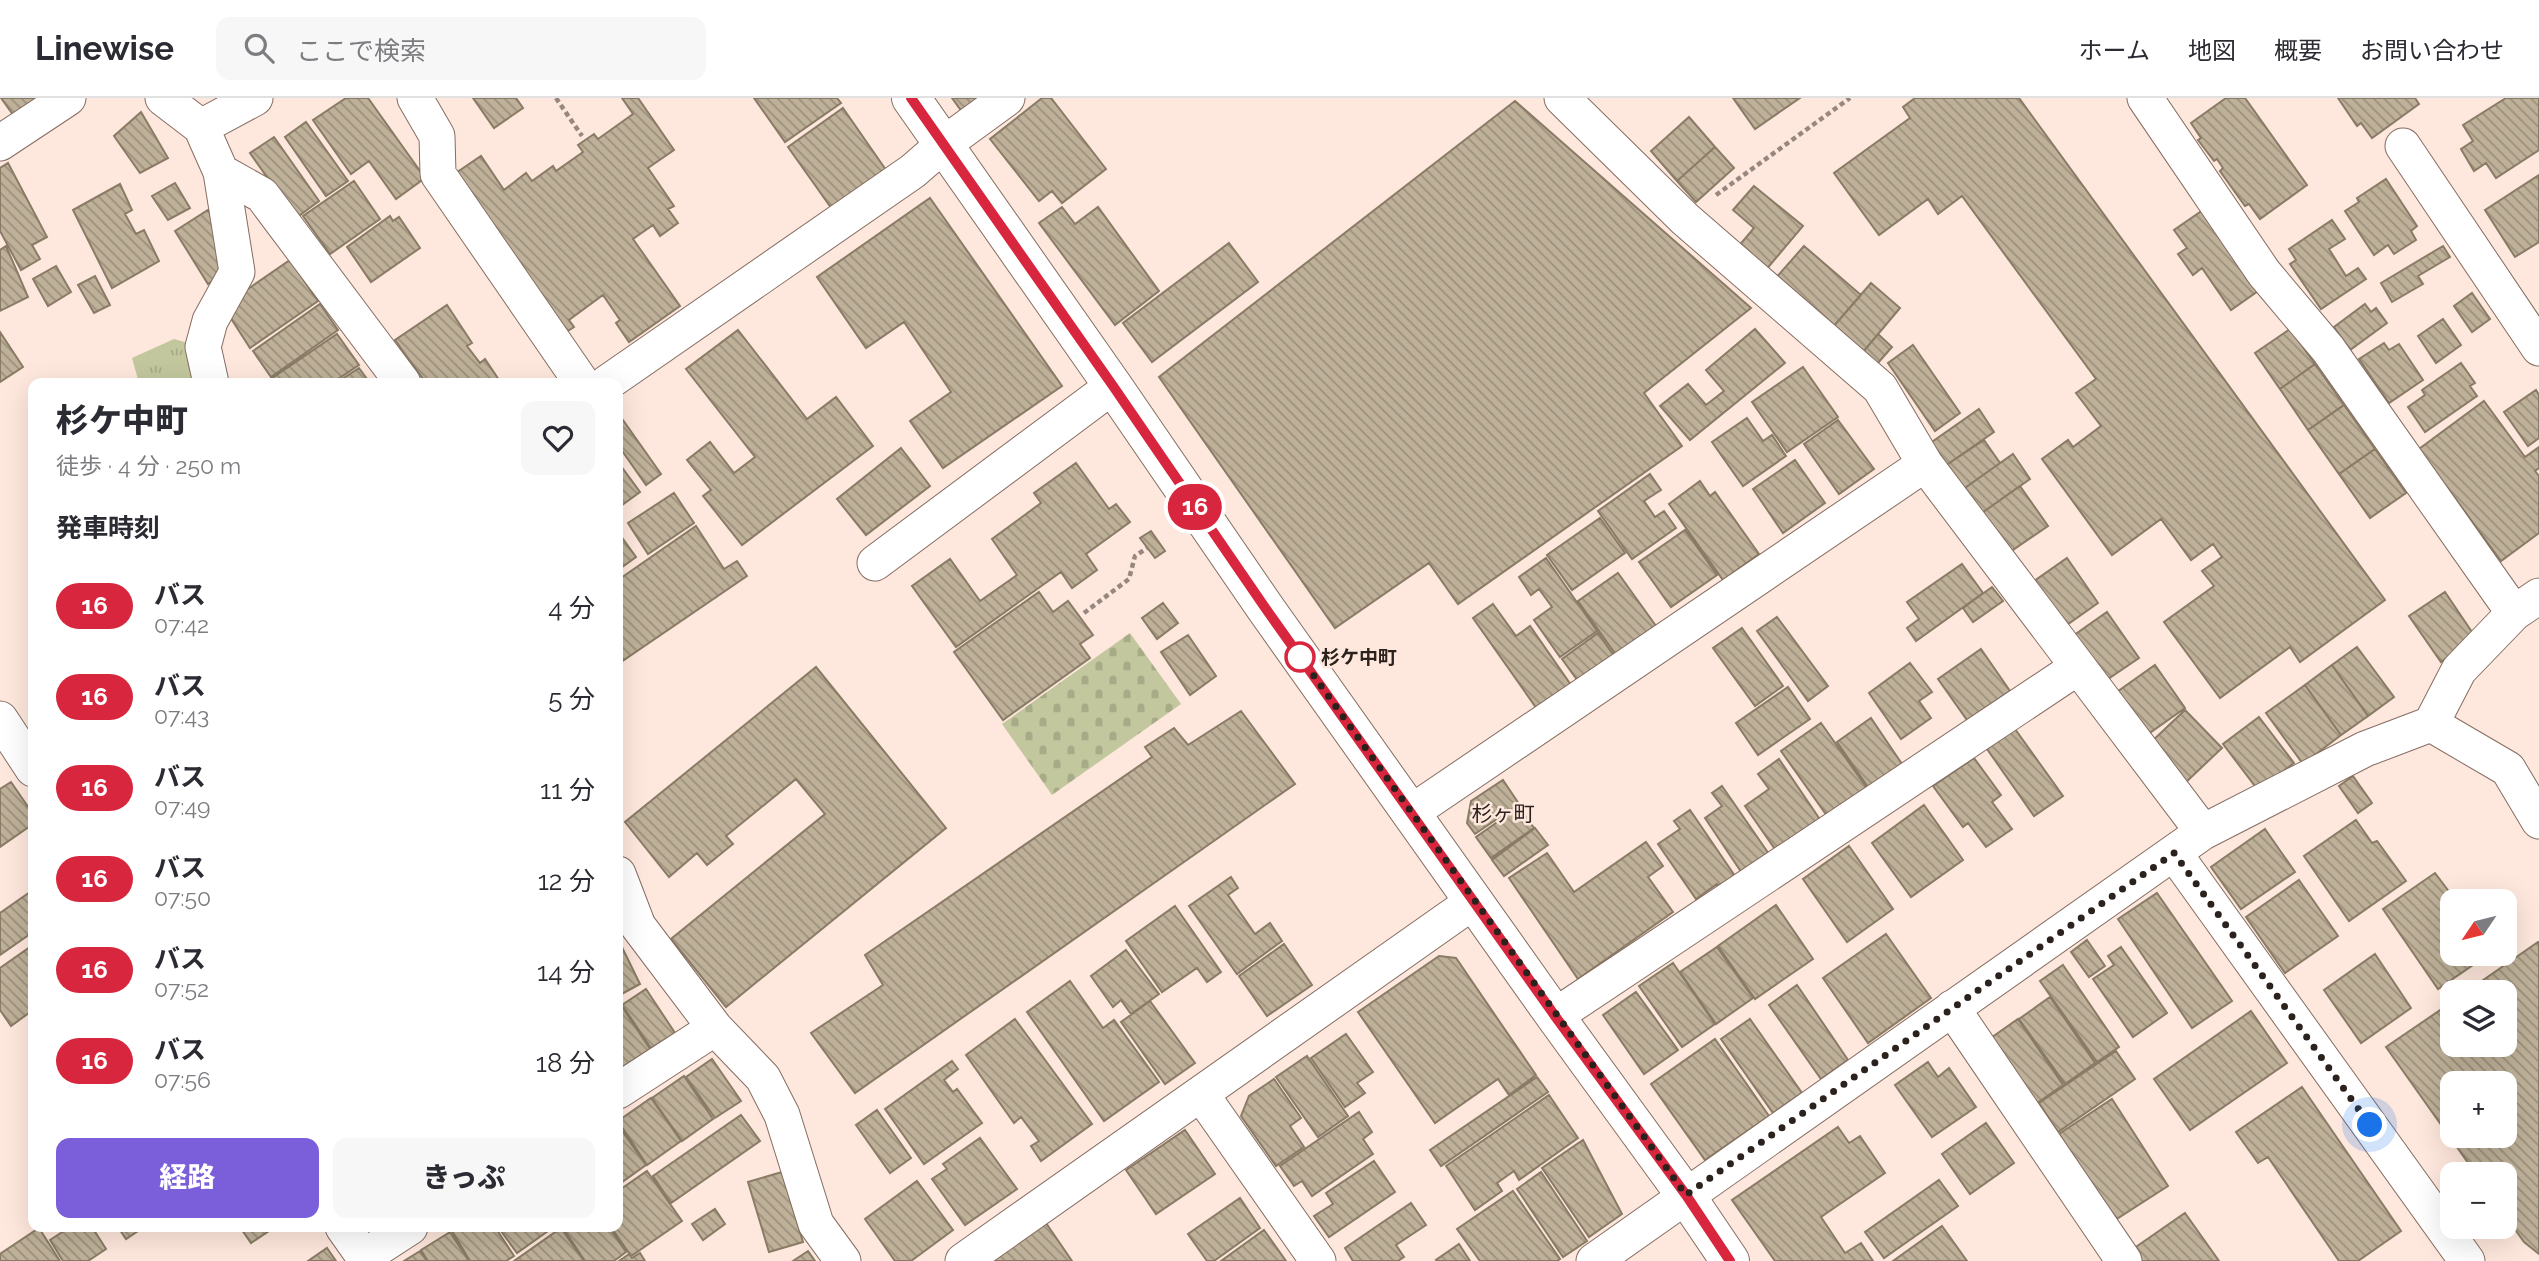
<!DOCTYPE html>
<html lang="ja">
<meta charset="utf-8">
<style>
:root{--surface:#fff;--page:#f7f7f7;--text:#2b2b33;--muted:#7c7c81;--line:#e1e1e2;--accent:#7b5ed9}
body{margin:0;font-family:Raleway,"Noto Sans JP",sans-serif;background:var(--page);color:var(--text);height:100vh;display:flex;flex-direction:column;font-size:26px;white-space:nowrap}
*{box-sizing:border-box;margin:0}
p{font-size:23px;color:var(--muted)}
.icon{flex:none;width:38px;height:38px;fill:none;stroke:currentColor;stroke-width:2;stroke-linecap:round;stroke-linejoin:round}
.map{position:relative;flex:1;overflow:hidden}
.details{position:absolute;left:28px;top:280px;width:595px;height:854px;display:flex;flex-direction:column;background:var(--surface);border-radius:14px;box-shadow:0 7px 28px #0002}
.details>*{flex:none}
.badge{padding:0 14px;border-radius:23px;font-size:24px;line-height:46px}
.needle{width:46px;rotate:235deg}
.fabs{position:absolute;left:2440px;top:791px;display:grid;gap:14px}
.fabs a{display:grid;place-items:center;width:77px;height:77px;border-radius:14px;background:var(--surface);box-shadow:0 7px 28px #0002;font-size:35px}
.you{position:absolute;width:35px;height:35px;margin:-18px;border:5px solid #fff;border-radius:50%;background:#1a73e8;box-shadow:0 0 0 10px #1a73e833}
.map>.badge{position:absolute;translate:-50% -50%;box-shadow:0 0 0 4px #fff}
h2{padding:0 28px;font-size:26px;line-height:63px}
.round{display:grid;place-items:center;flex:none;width:74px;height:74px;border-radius:14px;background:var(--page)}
.head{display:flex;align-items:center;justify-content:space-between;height:119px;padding:0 28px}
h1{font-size:33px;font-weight:800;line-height:52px}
.button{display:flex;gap:14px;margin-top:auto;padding:14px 28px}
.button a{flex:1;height:80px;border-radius:14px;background:var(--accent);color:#fff;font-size:28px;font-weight:800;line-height:80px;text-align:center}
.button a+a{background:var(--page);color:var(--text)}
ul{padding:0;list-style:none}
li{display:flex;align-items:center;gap:21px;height:91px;padding:0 28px}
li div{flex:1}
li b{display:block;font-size:26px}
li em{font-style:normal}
li .badge{min-width:77px;font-weight:700;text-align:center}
header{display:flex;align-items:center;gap:42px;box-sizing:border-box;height:98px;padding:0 35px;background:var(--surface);border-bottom:2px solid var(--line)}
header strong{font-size:33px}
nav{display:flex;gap:38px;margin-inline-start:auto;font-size:24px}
.search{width:490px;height:63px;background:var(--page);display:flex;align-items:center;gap:18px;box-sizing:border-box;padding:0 24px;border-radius:14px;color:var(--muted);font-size:26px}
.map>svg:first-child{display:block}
.grass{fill:url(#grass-tufts)}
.cemetery{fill:url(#cemetery-stones)}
.building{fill:url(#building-back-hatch);stroke:#897b65;stroke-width:2;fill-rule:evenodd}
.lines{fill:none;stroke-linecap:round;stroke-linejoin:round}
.minor-casing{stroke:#856d61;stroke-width:37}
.tertiary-casing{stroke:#856d61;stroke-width:40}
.path{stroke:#97877f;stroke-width:4.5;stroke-dasharray:5 3.5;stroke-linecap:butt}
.minor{stroke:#fff;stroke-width:35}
.tertiary{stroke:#fff;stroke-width:38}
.line-casing{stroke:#fff;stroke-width:16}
.line{stroke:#d7263d;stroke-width:10}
.walk{stroke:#2c221d;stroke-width:7;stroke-dasharray:0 12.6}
.stop-dot{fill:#fff;stroke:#d7263d;stroke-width:3.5}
.labels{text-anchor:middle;stroke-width:5;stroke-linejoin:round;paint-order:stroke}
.stop-label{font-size:19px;font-weight:bold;fill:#2c221d;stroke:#fee7dc;text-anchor:start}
.neighbourhood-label{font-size:21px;fill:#2c221d;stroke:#fee7dc}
</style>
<header>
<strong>Linewise</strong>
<div class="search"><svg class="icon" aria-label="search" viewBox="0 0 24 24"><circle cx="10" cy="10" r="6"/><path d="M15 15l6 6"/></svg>ここで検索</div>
<nav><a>ホーム</a><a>地図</a><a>概要</a><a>お問い合わせ</a></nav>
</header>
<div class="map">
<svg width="2539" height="1163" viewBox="0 0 2539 1163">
<defs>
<pattern id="grass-tufts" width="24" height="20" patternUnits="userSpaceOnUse" patternTransform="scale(1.75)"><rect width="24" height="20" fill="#c2c79e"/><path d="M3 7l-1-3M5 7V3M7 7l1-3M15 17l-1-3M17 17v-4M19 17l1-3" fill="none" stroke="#a7ab88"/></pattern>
<pattern id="cemetery-stones" width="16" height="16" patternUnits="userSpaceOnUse" patternTransform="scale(1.75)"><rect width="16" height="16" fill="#c2c79e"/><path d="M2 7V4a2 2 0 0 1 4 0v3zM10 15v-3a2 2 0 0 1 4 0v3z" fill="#a7ab88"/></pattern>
<pattern id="building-back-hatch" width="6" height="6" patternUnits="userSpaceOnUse" patternTransform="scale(1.75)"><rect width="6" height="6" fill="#bfb199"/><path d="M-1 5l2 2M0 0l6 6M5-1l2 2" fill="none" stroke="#9b907c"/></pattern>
</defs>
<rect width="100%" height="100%" fill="#fee7dc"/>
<path class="grass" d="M174 241 203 249 211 285H139L132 260Z"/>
<path class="cemetery" d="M1130 535 1181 606 1052 697 1002 626Z"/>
<path class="building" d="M1 0H40L14 18Z
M346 0H368L425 80 396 101 369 63 351 76 313 22Z
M473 0H516L523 10 494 30Z
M622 0H638L674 52 648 70 674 108 668 111 678 125 660 138 653 127 633 141 680 208 629 244 616 225 620 222 603 197 569 222 574 229 560 238 450 79 481 58 504 92 526 75 532 83 553 68 556 73 583 54 578 47 594 36 598 41 633 16Z
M754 0H837L841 5 785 44Z
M952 0H989L965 18Z
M1042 0H1051L1106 71 1062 105 1052 93 1039 103 990 41Z
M1733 0H1800L1755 31Z
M1915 0H2019L2385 502 2300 564 2290 549 2220 600 2164 524 2214 488 2202 473 2222 459 2213 446 2191 462 2161 421 2112 457 2042 361 2068 342 2073 349 2101 328 2076 295 2096 281 1962 98 1938 116 1928 101 1879 137 1834 75 1910 20 1903 9Z
M2226 0H2245L2307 87 2260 121 2249 106 2245 108 2220 73 2223 70 2217 61 2214 63 2198 42 2201 40 2191 25Z
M2338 0H2415L2419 6 2372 40 2361 25 2357 28Z
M2506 0H2539V52L2496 80 2486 65 2474 73 2461 51 2473 43 2463 27Z
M1515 3 1751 210 1644 295 1682 348 1458 506 1429 465 1335 530 1159 279Z
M843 10 886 72 832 111 788 49Z
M141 14 168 60 140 75 114 38Z
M1689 19 1715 49 1677 83 1651 53Z
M306 24 348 83 326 98 285 39Z
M274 39 319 103 296 120 250 55Z
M1715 49 1734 70 1696 104 1677 83Z
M8 65 47 139 32 147 40 161 21 172 0 133V70Z
M2539 77V144L2515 159 2485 112Z
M2386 81 2417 128 2411 133 2416 142 2394 156 2388 147 2374 157 2345 113 2359 104 2357 100Z
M354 83 380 121 330 156 303 118Z
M175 85 190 110 168 122 152 98Z
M120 86 132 112 125 116 136 136 144 132 159 163 112 190 73 112Z
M1754 88 1803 128 1765 173 1738 149 1754 130 1733 112Z
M930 100 1062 288 943 370 910 323 951 294 904 224 866 250 817 179Z
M1062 109 1075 126 1098 109 1159 193 1115 227 1039 125Z
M2206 110 2261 191 2231 212 2202 170 2193 177 2178 156 2187 150 2174 132Z
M208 112 228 144 233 170 208 186 175 133Z
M390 118 393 123 399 119 420 150 371 184 347 149Z
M2332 122 2345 141 2329 151 2346 178 2358 170 2366 181 2321 211 2290 166 2296 162 2289 151Z
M1229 145 1258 184 1152 264 1123 225Z
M6 148 28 199 0 213V152Z
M1804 148 1861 197 1833 229 1775 181Z
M2443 148 2450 159 2418 178 2423 186 2392 204 2381 185Z
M290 162 318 203 250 250 223 208Z
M56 168 71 194 48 208 33 181Z
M95 178 110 207 94 215 78 187Z
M1871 185 1900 210 1863 254 1833 229Z
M2472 195 2490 221 2472 234 2454 208Z
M320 206 338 232 271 279 253 253Z
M2365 206 2371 214 2376 210 2387 225 2350 252 2334 229Z
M447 207 472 245 467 248 480 265 485 261 501 285H426L395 242Z
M2443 221 2461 247 2436 265 2418 238Z
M1755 231 1785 265 1690 342 1660 308 1688 286 1706 307 1724 293 1706 272Z
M2290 231 2315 266 2280 291 2255 255Z
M738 232 807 321 836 299 873 348 742 447 703 398 711 392 687 362 710 344 734 375 755 359 686 271Z
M0 234 23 269 0 284Z
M337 236 359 267 332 285H265Z
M1878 236 1892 249 1877 266 1863 254Z
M2384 245 2389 252 2399 246 2423 282 2389 305 2359 261Z
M1913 247 1960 315 1935 333 1888 265Z
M2461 265 2475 285 2470 288 2477 298 2425 334 2408 309 2425 297 2422 292Z
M2315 266 2344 307 2308 332 2280 291Z
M1803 269 1838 319 1787 354 1752 304Z
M359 270 370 285H336Z
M2536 292 2539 297V340L2528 348 2504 314Z
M2484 303 2525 359 2539 349V370L2535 373 2539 378V435L2501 463 2419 351Z
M2344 307 2375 351 2339 376 2308 332Z
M1979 311 1994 334 1945 368 1929 346Z
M618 315 661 376 646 387 618 347Z
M1747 320 1763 343 1772 337 1786 358 1743 388 1712 344Z
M1838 322 1874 371 1839 396 1804 346Z
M1984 342 2000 365 1962 392 1945 368Z
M901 350 930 388 866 437 837 401Z
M2375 351 2406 395 2370 420 2339 376Z
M2013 356 2030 381 1979 417 1962 392Z
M1795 362 1825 405 1783 435 1753 391Z
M618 364 640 394 618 410Z
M1076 365 1109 411 1116 406 1130 424 1086 456 1097 472 1072 490 1061 474 956 549 912 488 950 461 980 503 1017 477 992 441 1041 405 1034 395Z
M1650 376 1661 392 1644 403 1655 419 1664 413 1676 430 1632 461 1598 413Z
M1700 383 1710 398 1715 394 1759 456 1723 482 1669 406Z
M2020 388 2048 428 2007 456 1979 417Z
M674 395 694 425 648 456 628 425Z
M1600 420 1625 455 1572 492 1547 457Z
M696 428 724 471 737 463 747 478 618 566V482Z
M1685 432 1717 477 1671 509 1639 464Z
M1151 433 1165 453 1155 460 1140 440Z
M618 434 636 459 618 472Z
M1546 460 1597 533 1560 559 1534 522 1552 509 1539 491 1531 497 1519 479Z
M2067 460 2098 505 2061 531 2030 486Z
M1962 466 1983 495 1916 543 1907 530 1919 521 1907 504Z
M1618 475 1656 528 1616 557 1578 503Z
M1992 489 2003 503 1973 524 1963 510Z
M1039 494 1053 514 1068 503 1093 537 1080 546 1090 560 1003 622 954 554Z
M2445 494 2476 540 2441 564 2409 518Z
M1163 505 1178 525 1157 541 1142 520Z
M1493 506 1516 538 1530 528 1571 587 1537 611 1473 520Z
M2107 514 2139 560 2102 585 2070 540Z
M1777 519 1828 588 1808 603 1757 533Z
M1742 530 1783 588 1755 608 1713 550Z
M1598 535 1614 558 1578 583 1562 561Z
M1188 537 1216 578 1190 597 1161 554Z
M2357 549 2394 599 2368 618 2332 567Z
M1981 551 2010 593 1967 622 1938 581Z
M1910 565 1932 594 1919 603 1931 620 1901 641 1869 595Z
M2155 567 2185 610 2144 639 2114 596Z
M2332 567 2368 618 2341 637 2305 587Z
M816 569 946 730 726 909 671 841 825 716 796 681 726 738 733 746 707 767 697 755 669 779 625 724Z
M2305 587 2341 637 2303 666 2266 615Z
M1788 589 1810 621 1758 657 1736 625Z
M2185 612 2222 650 2184 686 2148 647Z
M1241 613 1295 686 855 995 811 935 883 887 865 857 1152 659 1145 649 1174 630 1188 647Z
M2259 619 2294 665 2258 692 2223 646Z
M1871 620 1904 669 1870 692 1837 644Z
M1821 625 1869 693 1830 722 1781 653Z
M2015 631 2063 698 2034 718 1987 651Z
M1974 660 2001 697 1992 704 2012 731 1986 749 1968 725 1963 729 1933 688Z
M1779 661 1821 723 1777 754 1745 708 1769 691 1758 676Z
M2353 678 2372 705 2358 715 2339 688Z
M1503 682 1519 706 1475 736 1467 725 1471 703Z
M11 684 33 716V726L0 749V691Z
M1722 688 1771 759 1744 778 1705 720 1722 708 1712 695Z
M1924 707 1963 762 1911 799 1872 745Z
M1519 709 1534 730 1491 760 1476 739Z
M1690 712 1737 781 1721 792 1717 786 1696 801 1658 746 1680 731 1674 723Z
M2356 722 2372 745 2377 743 2406 783 2349 823 2304 758Z
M1535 730 1548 747 1504 778 1492 762Z
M2265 731 2295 774 2241 811 2211 769Z
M1646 744 1663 768 1648 779 1673 814 1578 881 1509 780 1547 755 1574 794Z
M1849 748 1893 811 1847 844 1803 781Z
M2435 775 2456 803H2452V856H2479L2469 862 2473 867 2438 891 2383 811Z
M1231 779 1238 790 1228 797 1255 836 1270 825 1282 843 1237 876 1189 808Z
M2299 782 2338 838 2285 875 2246 819Z
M33 792V834L0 857V815Z
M2157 795 2232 903 2192 930 2118 821Z
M1776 807 1813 861 1755 901 1718 848Z
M1175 808 1221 874 1207 884 1197 870 1162 894 1126 843Z
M1886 836 1931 900 1868 945 1823 880Z
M618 841 640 886 618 898Z
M2087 842 2105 868 2089 879 2071 854Z
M2538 844H2539V1156L2524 1144 2504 1116V1076H2476L2386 949 2452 904V947H2504V894H2466ZM2452 985H2504V1038H2452Z
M1284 846 1312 887 1267 918 1239 878Z
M33 847V912L11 928 0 912V870Z
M1717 849 1753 900 1716 926 1680 874Z
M2121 849 2167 915 2133 939 2093 881 2114 867 2108 858Z
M1126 852 1159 896 1131 916 1121 902 1113 909 1091 878Z
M2375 856 2411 910 2361 945 2324 892Z
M1439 858 1456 860 1536 977 1509 997 1498 981 1435 1025 1358 914Z
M1673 865 1715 926 1682 949 1639 888Z
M2063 867 2119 949 2097 964 2040 883Z
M1070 883 1103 930 1114 922 1159 984 1104 1023 1027 914Z
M1797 887 1848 962 1821 981 1769 907Z
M646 891 675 935 651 950 622 907Z
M1636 894 1678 952 1644 976 1603 917Z
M2050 899 2095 965 2065 986 2019 921Z
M1150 903 1195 965 1165 986 1121 924Z
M621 907 650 951 618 972V910Z
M2251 913 2287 965 2190 1032 2154 981Z
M1015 921 1092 1026 1041 1063 1031 1048 1039 1043 1021 1019 1014 1025 966 957Z
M1750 921 1802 995 1773 1015 1721 941Z
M2018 921 2063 987 2033 1008 1988 942Z
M1346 936 1373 974 1357 985 1365 995 1345 1009 1311 960Z
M1715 941 1769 1018 1705 1062 1651 986Z
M2116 953 2135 981 2058 1034 2039 1005Z
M1307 958 1348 1018 1318 1039 1276 979Z
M712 961 741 1003 715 1020 686 979Z
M952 963 958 971 944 982 953 994 957 991 982 1025 924 1066 885 1011Z
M1928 964 1938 979 1949 970 1976 1009 1932 1039 1895 987Z
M684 978 713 1021 682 1043 652 1000Z
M1537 979 1548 994 1441 1068 1430 1052Z
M1274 981 1301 1020 1290 1028 1304 1049 1276 1068 1241 1018 1249 998Z
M2302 989 2401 1133 2358 1163H2339L2268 1059 2258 1065 2236 1034Z
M1549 997 1578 1040 1519 1082 1514 1073 1497 1085 1502 1093 1475 1112 1446 1068Z
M651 1000 681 1043 647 1067 618 1023Z
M2112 1001 2168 1088 2115 1122 2059 1036Z
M877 1012 911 1060 890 1075 856 1027Z
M1359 1014 1372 1034 1363 1041 1373 1056 1312 1098 1302 1083 1294 1088 1280 1068Z
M741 1017 760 1043 671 1105 653 1078Z
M1986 1025 2014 1065 1970 1096 1942 1056Z
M618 1027 646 1067 618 1087Z
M1838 1029 1849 1045 1860 1038 1885 1075 1821 1119 1845 1155 1861 1145 1873 1163H1775L1732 1102Z
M1185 1032 1215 1076 1156 1116 1126 1072Z
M980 1040 1017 1091 965 1127 932 1081 947 1071 943 1066Z
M1583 1042 1622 1116 1589 1139 1542 1070Z
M1374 1063 1395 1094 1329 1139 1314 1118 1333 1106 1326 1095Z
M647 1073 682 1123 631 1158 611 1129H618V1093Z
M782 1074 803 1144 769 1154 748 1084Z
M1541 1074 1587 1143 1563 1159 1517 1091Z
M1939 1082 1958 1108 1884 1160 1865 1134Z
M917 1083 953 1132 911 1163H895L865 1121Z
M1513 1093 1560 1161 1557 1163H1480L1457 1131Z
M1240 1100 1260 1130 1214 1163H1207L1188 1136Z
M1411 1105 1426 1127 1396 1147 1404 1159 1398 1163H1353L1345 1150Z
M715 1111 725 1126 703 1142 692 1126Z
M2185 1115 2219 1163H2141L2133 1151Z
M1046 1125 1072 1163H991Z
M1942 1128 1967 1163H1893Z
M70 1129H92L106 1151 88 1163H63L50 1142Z
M118 1129H144L126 1141Z
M240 1129H275L251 1145Z
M459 1129H495L514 1158 506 1163H470L452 1133Z
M498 1129H545L548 1133 517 1155Z
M565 1129H609L626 1154 614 1163H585L563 1130Z
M39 1130 60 1163H0V1156Z
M561 1130 584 1163H514Z
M1264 1132 1286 1163H1221Z
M450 1134 469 1163H428L421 1152Z
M1459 1146 1470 1163H1437L1436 1162Z
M327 1150 336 1163H308Z
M420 1153 427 1163H404Z
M808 1153 815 1163H793Z
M640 1155 645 1163H619L629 1156 632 1160Z"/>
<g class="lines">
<defs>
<path id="minor" d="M163 0 201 29 221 74 237 174 210 223 203 249 211 285
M415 0 437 38 438 76 582 285
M1562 0 1685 121 1880 290 1925 366 2203 734
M2145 0 2264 175 2328 251 2514 515
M201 29 255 0
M0 45 68 0
M2403 48 2539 250
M221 74 262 97 403 285
M607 285 913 73 944 46 1007 0
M875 465 1113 288
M0 621 33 671
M2431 626 2508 671 2539 723
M1412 714 1925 366
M2174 755 2467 1163
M618 776 638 828 715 930 763 980 782 1017 816 1126 843 1163
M1952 910 2124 1163
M1555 918 2078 569
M618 993 715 930
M1201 996 1318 1163
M343 1129 367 1163
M364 1159 410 1129
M963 1163 1474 803
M1594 1163 2203 734 2365 651 2431 626 2459 572 2514 515 2539 498"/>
<path id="tertiary" d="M911 0 1113 288 1266 511 1555 918 1686 1098 1730 1163"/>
</defs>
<use href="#minor" class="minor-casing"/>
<use href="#tertiary" class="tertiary-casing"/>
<path class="path" d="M556 0 582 38
M1716 97 1850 0
M1084 515 1129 481 1135 458 1147 450"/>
<use href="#minor" class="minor"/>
<use href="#tertiary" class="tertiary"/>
</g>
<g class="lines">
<defs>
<path id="line" d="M911 0 1113 288 1266 511 1555 918 1686 1097 1730 1163"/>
</defs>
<use href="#line" class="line-casing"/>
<use href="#line" class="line"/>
<path class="walk" d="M1300 559 1296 553 1686 1097 2174 755 2370 1027"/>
</g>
<circle class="stop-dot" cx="1300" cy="559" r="14"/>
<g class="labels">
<g class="stop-label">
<text x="1321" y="566">杉ケ中町</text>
</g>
<g class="neighbourhood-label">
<text x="1503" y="723">杉ヶ町</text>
</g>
</g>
</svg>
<div class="fabs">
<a><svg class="needle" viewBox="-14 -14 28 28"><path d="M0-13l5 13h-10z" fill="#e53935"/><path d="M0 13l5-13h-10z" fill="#7c7c81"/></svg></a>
<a><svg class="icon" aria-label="layers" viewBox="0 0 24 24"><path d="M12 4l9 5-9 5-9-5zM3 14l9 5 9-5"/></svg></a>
<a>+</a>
<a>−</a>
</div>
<div class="you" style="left:2370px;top:1027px"></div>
<b class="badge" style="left:1195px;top:409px;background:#d7263d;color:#fff">16</b>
<section class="details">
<div class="head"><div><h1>杉ケ中町</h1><p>徒歩 · 4 分 · 250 m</p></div><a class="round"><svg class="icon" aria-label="heart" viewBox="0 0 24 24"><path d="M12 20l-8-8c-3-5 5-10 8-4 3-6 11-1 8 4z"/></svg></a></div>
<h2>発車時刻</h2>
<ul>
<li><span class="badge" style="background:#d7263d;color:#fff">16</span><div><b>バス</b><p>07:42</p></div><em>4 分</em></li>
<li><span class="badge" style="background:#d7263d;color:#fff">16</span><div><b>バス</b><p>07:43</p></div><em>5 分</em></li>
<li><span class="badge" style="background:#d7263d;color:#fff">16</span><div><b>バス</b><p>07:49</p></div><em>11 分</em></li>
<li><span class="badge" style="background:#d7263d;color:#fff">16</span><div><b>バス</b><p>07:50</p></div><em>12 分</em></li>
<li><span class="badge" style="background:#d7263d;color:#fff">16</span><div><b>バス</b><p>07:52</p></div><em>14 分</em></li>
<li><span class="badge" style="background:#d7263d;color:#fff">16</span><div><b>バス</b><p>07:56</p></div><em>18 分</em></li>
</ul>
<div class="button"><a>経路</a><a>きっぷ</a></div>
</section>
</div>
